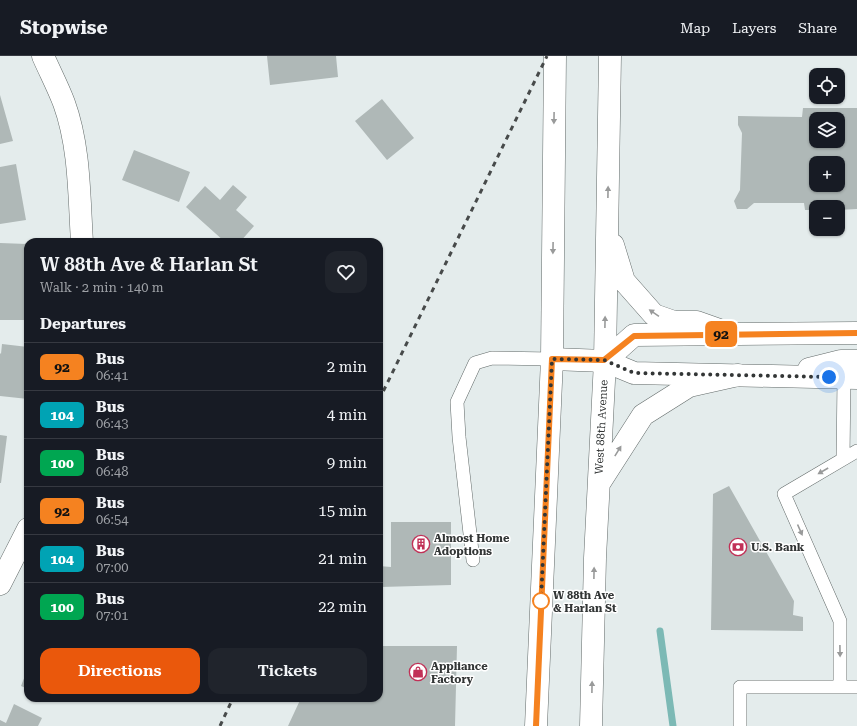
<!DOCTYPE html>
<meta charset="utf-8">
<style>
:root{--surface:#171b24;--page:#20242c;--text:#f1f3f6;--muted:#9ea1a6;--line:#363941;--accent:#ea580c}
body{margin:0;font-family:"Roboto Serif",serif;background:var(--page);color:var(--text);height:100vh;display:flex;flex-direction:column;font-size:15px;white-space:nowrap}
*{box-sizing:border-box;margin:0}
p{font-size:13px;color:var(--muted)}
.icon{flex:none;width:22px;height:22px;fill:none;stroke:currentColor;stroke-width:2;stroke-linecap:round;stroke-linejoin:round}
.map{position:relative;flex:1;overflow:hidden}
.sheet{position:absolute;left:24px;top:182px;width:359px;height:464px;display:flex;flex-direction:column;background:var(--surface);border-radius:12px;box-shadow:0 1px 3px #0004}
.sheet>*{flex:none}
.badge{padding:0 8px;border-radius:6px;font-size:14px;line-height:26px}
.controls{position:absolute;left:809px;top:12px;display:grid;gap:8px}
.controls a{display:grid;place-items:center;width:36px;height:36px;border-radius:8px;background:var(--surface);box-shadow:0 1px 3px #0004;font-size:20px}
.you{position:absolute;width:20px;height:20px;margin:-10px;border:3px solid #fff;border-radius:50%;background:#1a73e8;box-shadow:0 0 0 6px #1a73e833}
.map>.badge{position:absolute;translate:-50% -50%;box-shadow:0 0 0 2px #fff}
h2{padding:0 16px;font-size:15px;line-height:36px}
.round{display:grid;place-items:center;flex:none;width:42px;height:42px;border-radius:12px;background:var(--page)}
.headline{display:flex;align-items:center;justify-content:space-between;height:68px;padding:0 16px}
h1{font-size:19px;font-weight:600;line-height:30px}
.cta{display:flex;gap:8px;margin-top:auto;padding:8px 16px}
.cta a{flex:1;height:46px;border-radius:12px;background:var(--accent);color:#fff;font-size:16px;font-weight:600;line-height:46px;text-align:center}
.cta a+a{background:var(--page);color:var(--text)}
ul{padding:0;list-style:none}
li{display:flex;align-items:center;gap:12px;height:48px;padding:0 16px;border-top:1px solid var(--line)}
li div{flex:1}
li b{display:block;font-size:15px}
li em{font-style:normal}
li .badge{min-width:44px;font-weight:700;text-align:center}
header{display:flex;align-items:center;gap:24px;box-sizing:border-box;height:56px;padding:0 20px;background:var(--surface);border-bottom:1px solid var(--line)}
header strong{font-size:19px}
nav{display:flex;gap:22px;margin-inline-start:auto;font-size:14px}
.map>svg:first-child{display:block}
.lines{fill:none;stroke-linecap:round;stroke-linejoin:round}
.stream{stroke:#7cb9b5;stroke-width:7}
.building{fill:#afb8b7;fill-rule:evenodd}
.lane-casing{stroke:#626a69;stroke-width:14}
.street-casing{stroke:#626a69;stroke-width:23}
.secondary-casing{stroke:#626a69;stroke-width:23}
.primary-casing{stroke:#626a69;stroke-width:23}
.lane{stroke:#fff;stroke-width:13}
.street{stroke:#fff;stroke-width:22}
.secondary{stroke:#fff;stroke-width:22}
.primary{stroke:#fff;stroke-width:22}
.rail{stroke:#474a4a;stroke-width:3;stroke-dasharray:5 5;stroke-linecap:butt}
.oneway{fill:#999a9a}
.line-casing{stroke:#fff;stroke-width:9}
.line{stroke:#f58220;stroke-width:6}
.walk{stroke:#333636;stroke-width:4;stroke-dasharray:0 7.2}
.stop-dot{fill:#fff;stroke:#f58220;stroke-width:2}
.labels{text-anchor:middle;stroke-width:3;stroke-linejoin:round;paint-order:stroke}
.street-label{font-size:11px;fill:#333636;stroke:#fff}
.poi-label{font-size:11px;font-weight:bold;fill:#333636;stroke:#fff;text-anchor:start}
.stop-label{font-size:11px;font-weight:bold;fill:#333636;stroke:#fff;text-anchor:start}
</style>
<header>
<strong>Stopwise</strong>
<nav><a>Map</a><a>Layers</a><a>Share</a></nav>
</header>
<div class="map">
<svg width="857" height="670" viewBox="0 0 857 670">
<rect width="100%" height="100%" fill="#e4ecec"/>
<g class="lines">
<path class="stream" d="M660 575 673 670"/>
</g>
<path class="building" d="M267 0H336L338 21 270 29Z
M0 39 13 85 0 88Z
M382 43 414 82 387 104 355 65Z
M803 52H857V153L838 154V151H816V154H805L804 147H754L747 153H737L734 145 740 134 742 77 738 69V60L802 61ZM816 63H838V85H816ZM816 107H838V129H816Z
M134 94 190 116 179 146 122 124Z
M16 108 26 164 0 168V111Z
M233 129 247 141 236 154 254 170 240 186H225L186 151 205 130 220 144Z
M0 187 27 188 25 264H0Z
M2 288 28 291V343L0 340V297L1 298Z
M0 379 7 380 1 427H0Z
M729 430 794 545 793 559 803 561V575L711 574 713 438Z
M391 466H451V529L381 531 379 510 391 511Z
M379 590H457L455 670H288L301 642H379Z
M28 612V633L21 630Z
M52 642H64L63 646Z
M14 648 42 662 38 670H0V664L6 667Z"/>
<g class="lines">
<defs>
<path id="lane" d="M843 403 844 322
M473 504 459 381 457 346 475 307 492 302 552 303
M840 631V565L784 438 857 395
M740 670V631H857"/>
<path id="street" d="M43 0C50 16 58 31 64 47 80 91 79 140 82 186
M0 528 28 473"/>
<path id="secondary" d="M552 303 605 305 634 317 857 322
M605 305 634 279 857 277
M809 313 841 305H857"/>
<path id="primary" d="M613 189 624 225 654 259 674 266H697L731 278
M600 426 643 359 689 330 738 319
M536 670 552 303 555 0
M591 670 595 502 605 305 610 0"/>
</defs>
<use href="#lane" class="lane-casing"/>
<use href="#street" class="street-casing"/>
<use href="#secondary" class="secondary-casing"/>
<use href="#primary" class="primary-casing"/>
<use href="#lane" class="lane"/>
<use href="#street" class="street"/>
<use href="#secondary" class="secondary"/>
<use href="#primary" class="primary"/>
<path class="rail" d="M379 344 547 0
M220 670 233 642"/>
</g>
<defs><path id="oneway-solid" d="M-6-.8H1V-3.2L6.5 0L1 3.2V.8H-6Z"/></defs>
<g class="oneway">
<use href="#oneway-solid" transform="translate(554 62) rotate(91)"/>
<use href="#oneway-solid" transform="translate(608 136) rotate(-89)"/>
<use href="#oneway-solid" transform="translate(553 192) rotate(91)"/>
<use href="#oneway-solid" transform="translate(654 257) rotate(-146)"/>
<use href="#oneway-solid" transform="translate(605 266) rotate(-89)"/>
<use href="#oneway-solid" transform="translate(618 395) rotate(-58)"/>
<use href="#oneway-solid" transform="translate(823 415) rotate(150)"/>
<use href="#oneway-solid" transform="translate(800 474) rotate(66)"/>
<use href="#oneway-solid" transform="translate(594 517) rotate(-89)"/>
<use href="#oneway-solid" transform="translate(840 595) rotate(89)"/>
<use href="#oneway-solid" transform="translate(592 631) rotate(-89)"/>
</g>
<g class="lines">
<defs>
<path id="line" d="M536 670 552 303 604 304 634 280 857 277"/>
</defs>
<use href="#line" class="line-casing"/>
<use href="#line" class="line"/>
<path class="walk" d="M541 545 552 303 604 304 634 317 829 321"/>
</g>
<defs>
<symbol id="building-ring" viewBox="-11 -11 22 22"><circle r="9.5" fill="#fff" stroke="#c13157" stroke-width="1.5"/><path d="M-4-6H4V6H1V3H-1V6H-4ZM-2.5-4.3h1.7v1.8h-1.7ZM.8-4.3h1.7v1.8H.8ZM-2.5-1h1.7V.8h-1.7ZM.8-1h1.7V.8H.8Z" fill="#c13157"/></symbol>
<symbol id="bank-ring" viewBox="-11 -11 22 22"><circle r="9.5" fill="#fff" stroke="#c13157" stroke-width="1.5"/><path d="M-6-4H6V4H-6ZM0-2.3a2.3 2.3 0 1 0 0 4.6a2.3 2.3 0 1 0 0-4.6Z" fill="#c13157"/></symbol>
<symbol id="shop-ring" viewBox="-11 -11 22 22"><circle r="9.5" fill="#fff" stroke="#c13157" stroke-width="1.5"/><path d="M-5-2.5h2.3a2.7 3.5 0 0 1 5.4 0H5L5.5 6h-11ZM-1.5-2.5h3a1.5 2.3 0 0 0-3 0Z" fill="#c13157"/></symbol>
</defs>
<g fill-rule="evenodd">
<use href="#building-ring" x="411" y="478" width="20" height="20"/>
<use href="#bank-ring" x="728" y="481" width="20" height="20"/>
<use href="#shop-ring" x="408" y="606" width="20" height="20"/>
</g>
<circle class="stop-dot" cx="541" cy="545" r="8"/>
<g class="labels">
<g class="street-label">
<text transform="translate(601 371) rotate(-87)" y="4">West 88th Avenue</text>
</g>
<g class="poi-label">
<text x="434" y="486">Almost Home<tspan x="434" dy="13">Adoptions</tspan></text>
<text x="751" y="495">U.S. Bank</text>
<text x="431" y="614">Appliance<tspan x="431" dy="13">Factory</tspan></text>
</g>
<g class="stop-label">
<text x="553" y="543">W 88th Ave<tspan x="553" dy="13">&amp; Harlan St</tspan></text>
</g>
</g>
</svg>
<div class="controls">
<a><svg class="icon" aria-label="locate" viewBox="0 0 24 24"><circle cx="12" cy="12" r="6"/><path d="M12 2v4M12 18v4M2 12h4M18 12h4"/></svg></a>
<a><svg class="icon" aria-label="layers" viewBox="0 0 24 24"><path d="M12 4l9 5-9 5-9-5zM3 14l9 5 9-5"/></svg></a>
<a>+</a>
<a>−</a>
</div>
<div class="you" style="left:829px;top:321px"></div>
<b class="badge" style="left:721px;top:278px;background:#f58220;color:#111">92</b>
<section class="sheet">
<div class="headline"><div><h1>W 88th Ave &amp; Harlan St</h1><p>Walk · 2 min · 140 m</p></div><a class="round"><svg class="icon" aria-label="heart" viewBox="0 0 24 24"><path d="M12 20l-8-8c-3-5 5-10 8-4 3-6 11-1 8 4z"/></svg></a></div>
<h2>Departures</h2>
<ul>
<li><span class="badge" style="background:#f58220;color:#111">92</span><div><b>Bus</b><p>06:41</p></div><em>2 min</em></li>
<li><span class="badge" style="background:#00a3b4;color:#fff">104</span><div><b>Bus</b><p>06:43</p></div><em>4 min</em></li>
<li><span class="badge" style="background:#00a651;color:#fff">100</span><div><b>Bus</b><p>06:48</p></div><em>9 min</em></li>
<li><span class="badge" style="background:#f58220;color:#111">92</span><div><b>Bus</b><p>06:54</p></div><em>15 min</em></li>
<li><span class="badge" style="background:#00a3b4;color:#fff">104</span><div><b>Bus</b><p>07:00</p></div><em>21 min</em></li>
<li><span class="badge" style="background:#00a651;color:#fff">100</span><div><b>Bus</b><p>07:01</p></div><em>22 min</em></li>
</ul>
<div class="cta"><a>Directions</a><a>Tickets</a></div>
</section>
</div>
